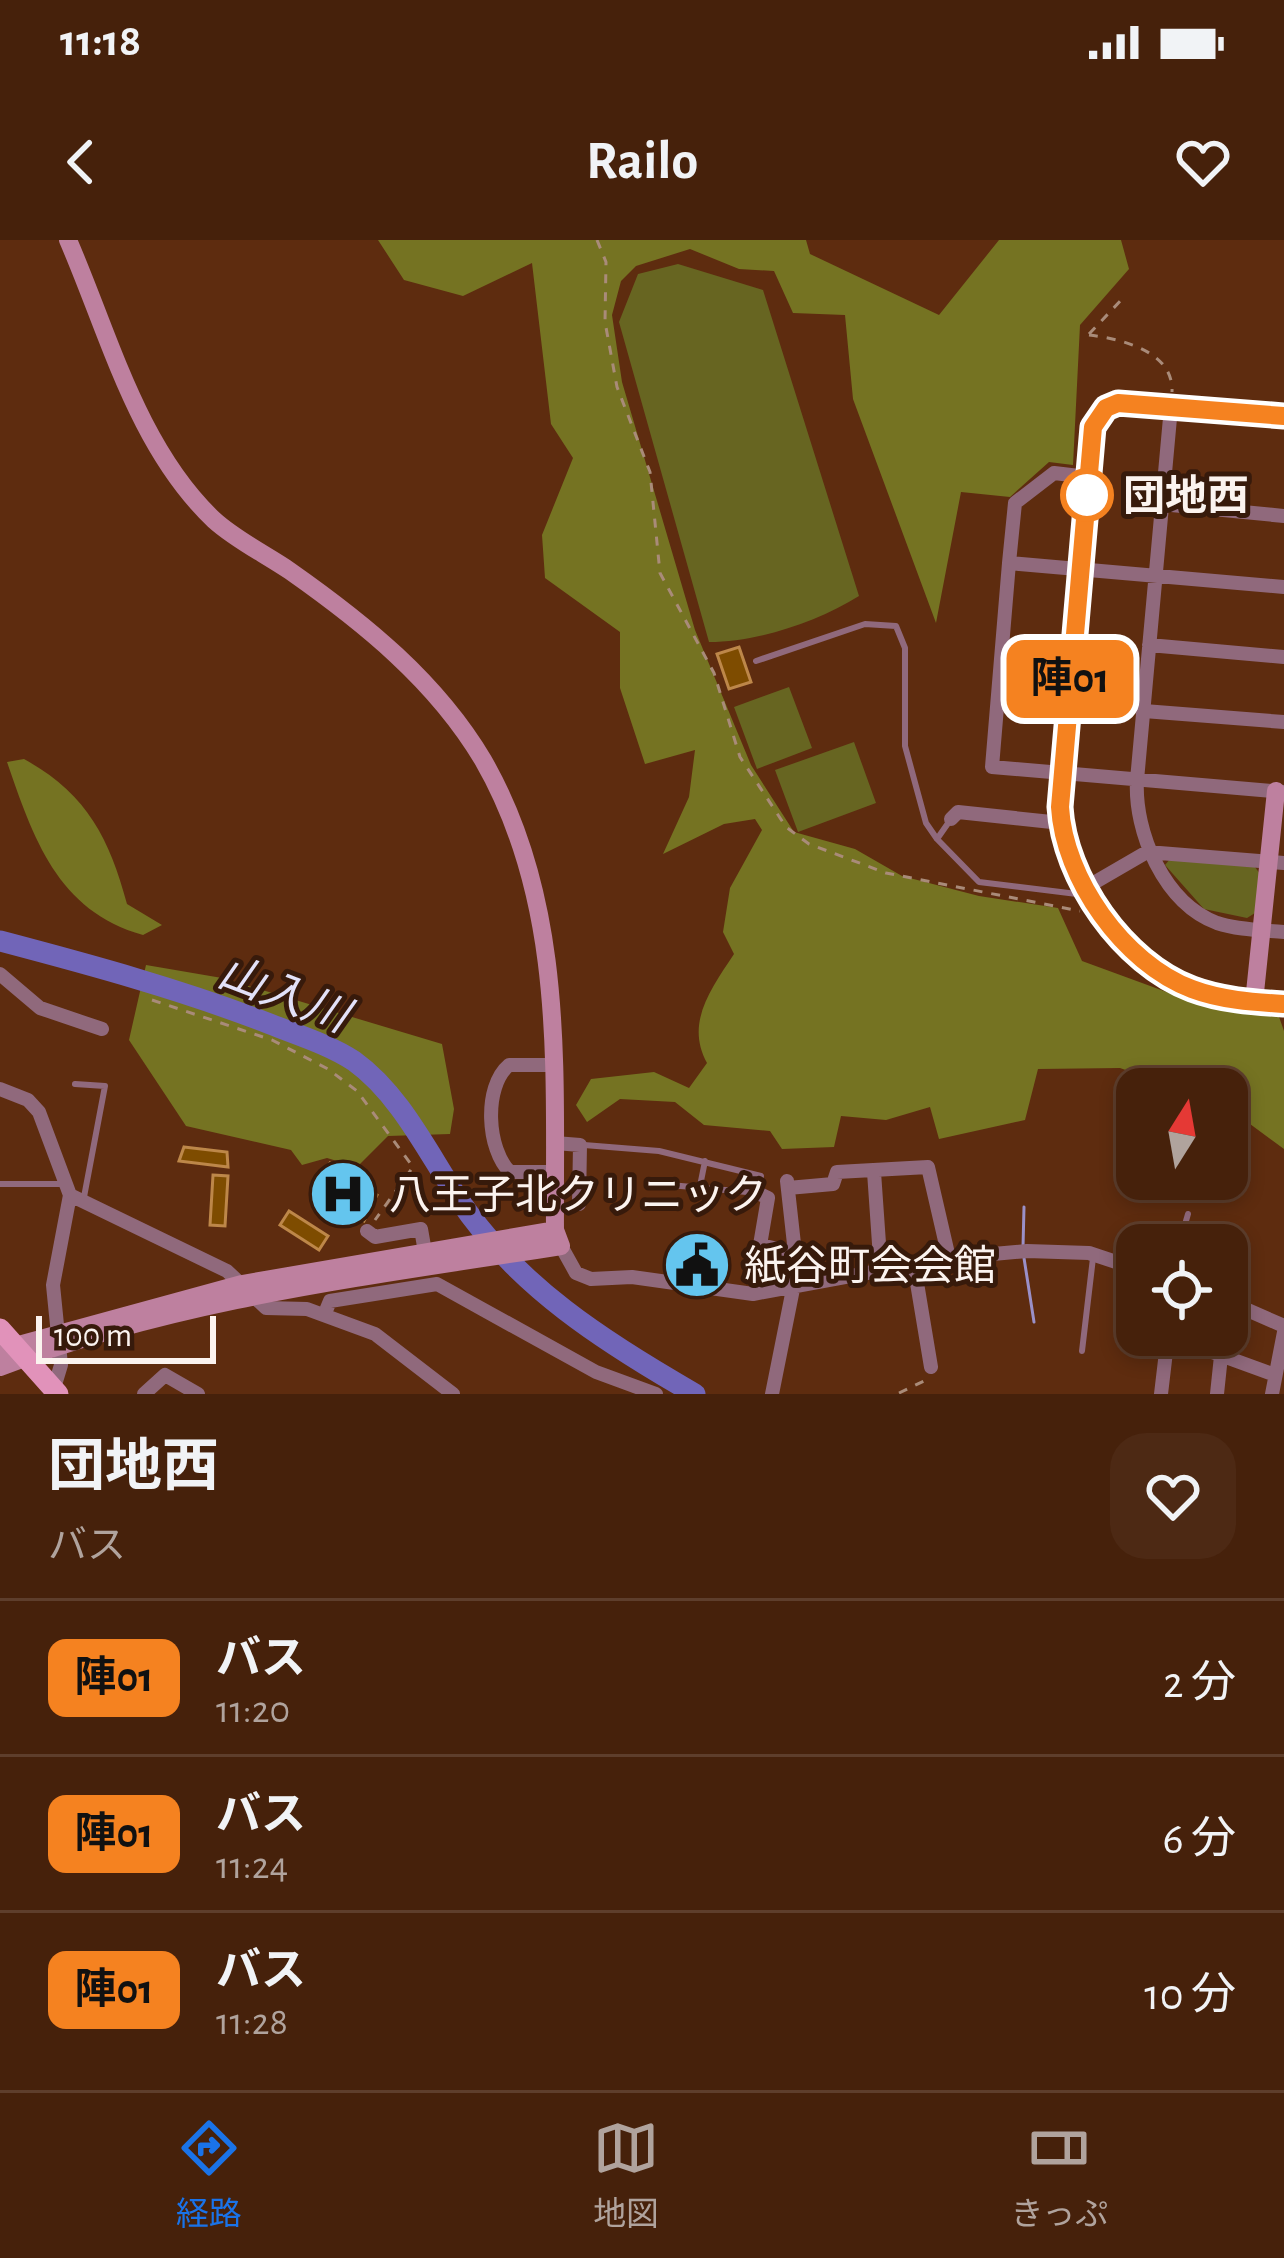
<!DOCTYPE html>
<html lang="ja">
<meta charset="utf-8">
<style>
:root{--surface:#46210b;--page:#4d2914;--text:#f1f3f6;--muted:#b0a39d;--line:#5e3e2c;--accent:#1a73e8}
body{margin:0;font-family:"Alegreya Sans","Noto Sans JP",sans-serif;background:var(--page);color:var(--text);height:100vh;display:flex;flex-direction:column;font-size:45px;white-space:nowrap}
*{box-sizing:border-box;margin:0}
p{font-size:39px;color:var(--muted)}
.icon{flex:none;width:66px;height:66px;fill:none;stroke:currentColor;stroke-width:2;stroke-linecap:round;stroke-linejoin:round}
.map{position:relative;height:1154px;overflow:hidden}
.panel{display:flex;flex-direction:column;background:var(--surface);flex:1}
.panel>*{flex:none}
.badge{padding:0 24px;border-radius:18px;font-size:42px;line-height:78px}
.needle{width:78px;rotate:11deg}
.fabs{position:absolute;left:1116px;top:828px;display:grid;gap:24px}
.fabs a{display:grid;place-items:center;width:132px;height:132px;border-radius:24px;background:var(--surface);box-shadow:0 6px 18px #0003,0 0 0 3px var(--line);font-size:60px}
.scale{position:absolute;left:36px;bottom:30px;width:180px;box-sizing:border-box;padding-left:12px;border:6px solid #fbf3ef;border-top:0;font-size:33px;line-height:42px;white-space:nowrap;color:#fbf3ef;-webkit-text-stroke:9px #371a0b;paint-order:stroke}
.map>.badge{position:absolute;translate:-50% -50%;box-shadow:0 0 0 6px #fff}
.round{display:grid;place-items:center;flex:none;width:126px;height:126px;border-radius:36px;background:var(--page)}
.overview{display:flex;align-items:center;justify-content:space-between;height:204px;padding:0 48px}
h1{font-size:57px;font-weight:700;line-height:90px}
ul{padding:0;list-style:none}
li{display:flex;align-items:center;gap:36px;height:156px;padding:0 48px;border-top:3px solid var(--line)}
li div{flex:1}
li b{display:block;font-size:45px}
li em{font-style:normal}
li .badge{min-width:132px;font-weight:700;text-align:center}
.status{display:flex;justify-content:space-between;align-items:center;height:84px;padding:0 60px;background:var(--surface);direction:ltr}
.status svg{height:33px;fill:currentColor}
header{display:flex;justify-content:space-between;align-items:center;height:156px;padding:0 48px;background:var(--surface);font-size:54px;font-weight:700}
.tabs{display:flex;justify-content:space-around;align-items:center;height:168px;border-top:3px solid var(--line);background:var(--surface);font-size:33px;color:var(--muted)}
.tabs a{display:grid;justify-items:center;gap:6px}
.tabs .selected{color:var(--accent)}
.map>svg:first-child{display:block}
.green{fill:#676521}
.forest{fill:#757322}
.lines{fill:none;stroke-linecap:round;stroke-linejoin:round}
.stream{stroke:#9a90c8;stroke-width:3}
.river{stroke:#7165b8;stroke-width:21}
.building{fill:#7e4c00;stroke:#bd8749;stroke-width:3}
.path{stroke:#a98b79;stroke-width:3;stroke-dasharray:9 9;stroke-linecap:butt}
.lane{stroke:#90697c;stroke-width:6}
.street{stroke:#90697c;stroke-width:14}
.secondary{stroke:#be809f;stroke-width:18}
.primary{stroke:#e192ba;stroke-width:21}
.line-casing{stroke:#fff;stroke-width:27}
.line{stroke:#f58220;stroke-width:18}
.stop-dot{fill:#fff;stroke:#f58220;stroke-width:6}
.labels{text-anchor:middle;stroke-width:10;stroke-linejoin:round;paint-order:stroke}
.stop-label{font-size:42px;font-weight:bold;fill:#fbf3ef;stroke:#371a0b;text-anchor:start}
.poi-label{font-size:42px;fill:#fbf3ef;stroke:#371a0b;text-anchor:start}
.water-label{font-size:45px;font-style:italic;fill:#e2e1f8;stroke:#371a0b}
</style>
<div class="status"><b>11:18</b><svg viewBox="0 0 49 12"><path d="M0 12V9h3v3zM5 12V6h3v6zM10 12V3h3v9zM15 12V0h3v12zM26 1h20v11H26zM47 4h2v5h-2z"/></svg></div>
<header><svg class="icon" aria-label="back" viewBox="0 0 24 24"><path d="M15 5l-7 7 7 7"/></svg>Railo<svg class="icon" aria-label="heart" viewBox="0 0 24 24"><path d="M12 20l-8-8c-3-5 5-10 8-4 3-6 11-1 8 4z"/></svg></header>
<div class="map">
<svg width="1284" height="1154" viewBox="0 0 1284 1154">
<rect width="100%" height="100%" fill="#5e2c0f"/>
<path class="green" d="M678 24 763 50 859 356C817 382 758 402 709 402L619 82 638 34Z
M789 447 812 508 757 529 734 467Z
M854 502 876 563 798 592 775 530Z
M1170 619 1255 627 1260 634 1255 673 1247 678 1204 669 1165 625Z"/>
<path class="forest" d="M378 0H806L810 14 939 75 999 0H1121L1129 29 1080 85 1073 225 1049 222 1010 257 961 252 936 383 853 159 845 75 793 73 774 31 739 29 690 9 636 26 621 41 612 75 622 142 695 390 751 525 794 592 855 609 902 636 979 656 1058 668 1082 721 1183 758 1277 771 1284 791V909L1227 867V849H1179L1120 828 1038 829 1025 880 939 899 930 867 886 880 841 876 834 907 782 909 770 891 704 885 675 862 620 859 587 882 576 865 591 839 654 832 689 848 707 823C685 783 711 749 734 714L723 692 730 648 762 590 755 579 724 584 663 614 689 557 695 510 645 524 620 448V392L545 338 542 295 573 218 551 184 532 23 463 56 404 40Z
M24 519C86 553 109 597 127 664L162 685 143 695C57 671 33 597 7 522Z
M146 725 222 738 442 804 454 869 450 894 388 896 357 927 327 918 302 925 291 910 186 886 129 800Z"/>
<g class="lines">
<path class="stream" d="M1023 1007 1024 967
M1024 1018 1034 1082"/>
<path class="river" d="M0 701C91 725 183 750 270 784 298 795 330 805 354 821 400 854 428 913 458 958 516 1046 606 1103 695 1154"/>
</g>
<path class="building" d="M739 407 751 442 729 449 717 414Z
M184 907 227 912 228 927 179 921Z
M330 923 377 955 364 981 311 951Z
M213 935 228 936 225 986 210 985Z
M289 971 328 996 319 1010 280 985Z"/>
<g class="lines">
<path class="path" d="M597 0 606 22 605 82 617 147 650 232 660 333 714 433 740 517 786 587 809 604 886 633 1080 671
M1089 94 1125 56
M1089 95C1121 99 1174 111 1172 152
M152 760 272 800 328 829 357 851 413 927 375 980
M899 1153 926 1140"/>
<path class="lane" d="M756 421 865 384 896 386 905 408V506L926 583 937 599 979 642 1085 655
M937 599 951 579
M75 844 105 846 84 957
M584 905 659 911 761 936 758 953 659 944
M0 944H62
M699 951 705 921
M1179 1005 1188 974
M1082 1111 1093 1018"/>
<path class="street" d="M1171 167 1137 540C1134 592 1164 663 1217 683 1238 690 1262 690 1284 692
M1161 264 1284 276
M1009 323 1015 263 1054 233 1088 237
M1284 347 1009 323 992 527 1284 552
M1149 405 1284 417
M1144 471 1284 482
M951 579 958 572 1061 583
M1085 648 1147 612 1284 623
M0 734 40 768 102 789
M554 825H509C483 847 487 910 510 932H555
M0 849 28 860 39 872 70 955 53 1045 61 1125 54 1148
M555 903 580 905 579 964
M874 932 881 1032
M787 941 795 1013
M788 948 833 944 837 932 928 927 949 1018
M758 953 768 958 760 1005 800 1014 772 1154
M70 955 227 1031 266 1068 307 1069 375 1094 453 1154
M367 991 375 997 421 989 425 1012
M561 1006 576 1033 591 1039 632 1037 753 1054 949 1018 1027 1011 1089 1013 1137 1029
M914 1025 931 1127
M1227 1061 1284 1086
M325 1073 330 1061 437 1044 596 1132 656 1154
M1168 1096 1275 1135
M144 1154 165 1135 198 1154
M1161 1154 1168 1095
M1217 1154 1221 1116
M1272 1154 1284 1092"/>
<path class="secondary" d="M1284 176 1118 163 1106 168 1093 187 1060 567C1065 638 1123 723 1192 749 1221 760 1253 762 1284 764
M1254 762 1276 551
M0 1110 242 1044 555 990
M0 1127C180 1058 372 1036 561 1006L555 990C554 831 566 664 483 520 436 441 364 383 290 331 265 314 236 300 214 280 137 207 109 94 68 0"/>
<path class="primary" d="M0 1089 58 1154"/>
</g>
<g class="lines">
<defs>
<path id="line" d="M1284 176 1118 163 1106 168 1093 187 1060 567C1064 638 1123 723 1192 749 1221 760 1253 762 1284 764"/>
</defs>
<use href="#line" class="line-casing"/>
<use href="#line" class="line"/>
</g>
<defs>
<symbol id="hospital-disc" viewBox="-11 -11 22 22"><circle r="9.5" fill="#64c5ee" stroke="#371a0b"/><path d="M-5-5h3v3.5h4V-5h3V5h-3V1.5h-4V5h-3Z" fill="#111"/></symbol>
<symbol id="civic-disc" viewBox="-11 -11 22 22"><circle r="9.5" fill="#64c5ee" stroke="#371a0b"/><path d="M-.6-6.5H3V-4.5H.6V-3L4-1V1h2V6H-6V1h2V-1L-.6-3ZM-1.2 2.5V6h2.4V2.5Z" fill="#111"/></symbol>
</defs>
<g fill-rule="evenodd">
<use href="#hospital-disc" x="305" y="916" width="76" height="76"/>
<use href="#civic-disc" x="659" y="987" width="76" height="76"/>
</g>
<circle class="stop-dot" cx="1087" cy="255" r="24"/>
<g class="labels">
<g class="stop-label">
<text x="1123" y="270">団地西</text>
</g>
<g class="poi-label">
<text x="389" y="969">八王子北クリニック</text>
<text x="744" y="1040">紙谷町会会館</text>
</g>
<g class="water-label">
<text transform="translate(284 753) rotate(21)" y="16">山入川</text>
</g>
</g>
</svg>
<div class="fabs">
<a><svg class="needle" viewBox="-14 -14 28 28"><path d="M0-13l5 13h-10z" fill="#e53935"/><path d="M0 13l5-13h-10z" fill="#b0a39d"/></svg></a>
<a><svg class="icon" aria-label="locate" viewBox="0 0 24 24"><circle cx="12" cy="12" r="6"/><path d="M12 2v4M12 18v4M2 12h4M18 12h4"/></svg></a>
</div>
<div class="scale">100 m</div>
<b class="badge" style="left:1070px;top:439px;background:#f58220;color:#111">陣01</b>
</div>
<section class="panel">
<div class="overview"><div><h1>団地西</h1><p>バス</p></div><a class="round"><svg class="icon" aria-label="heart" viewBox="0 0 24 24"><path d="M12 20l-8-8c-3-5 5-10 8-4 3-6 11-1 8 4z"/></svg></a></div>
<ul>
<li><span class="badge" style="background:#f58220;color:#111">陣01</span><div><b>バス</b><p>11:20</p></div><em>2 分</em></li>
<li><span class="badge" style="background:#f58220;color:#111">陣01</span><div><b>バス</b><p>11:24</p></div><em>6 分</em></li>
<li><span class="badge" style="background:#f58220;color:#111">陣01</span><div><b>バス</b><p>11:28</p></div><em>10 分</em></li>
</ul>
</section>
<nav class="tabs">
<a class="selected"><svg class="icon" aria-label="directions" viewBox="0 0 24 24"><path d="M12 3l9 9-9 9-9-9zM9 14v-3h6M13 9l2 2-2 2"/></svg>経路</a>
<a><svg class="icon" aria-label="map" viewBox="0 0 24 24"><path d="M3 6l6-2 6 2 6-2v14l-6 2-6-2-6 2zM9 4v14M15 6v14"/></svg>地図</a>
<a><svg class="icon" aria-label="tickets" viewBox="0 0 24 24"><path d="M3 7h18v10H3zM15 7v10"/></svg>きっぷ</a>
</nav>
